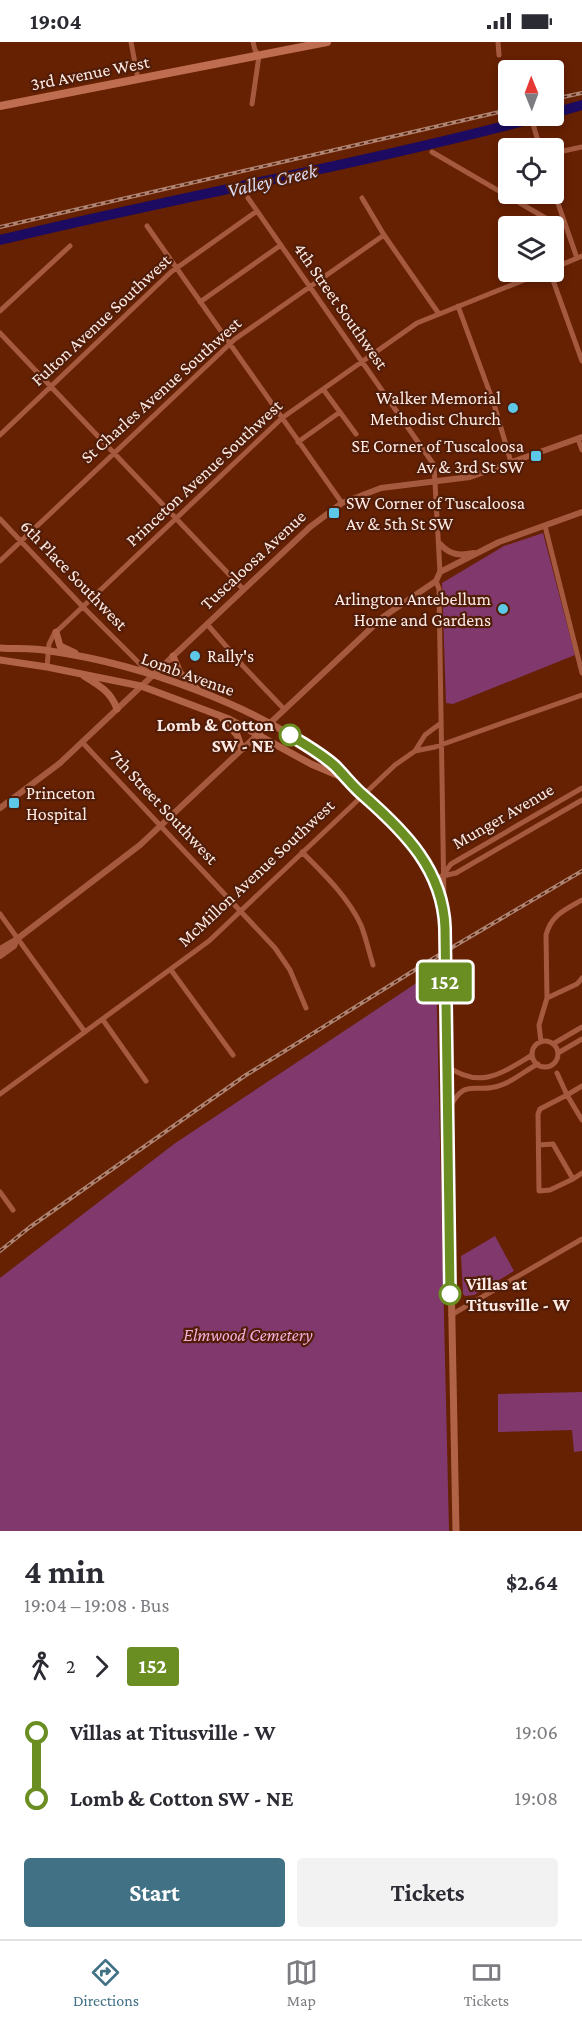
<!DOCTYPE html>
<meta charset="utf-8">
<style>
:root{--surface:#fff;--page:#f2f2f3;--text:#2b2b33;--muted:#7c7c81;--line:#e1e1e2;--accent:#417184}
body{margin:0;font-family:"Crimson Pro",serif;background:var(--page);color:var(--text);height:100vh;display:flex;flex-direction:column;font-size:22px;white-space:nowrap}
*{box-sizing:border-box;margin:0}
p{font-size:20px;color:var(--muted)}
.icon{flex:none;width:33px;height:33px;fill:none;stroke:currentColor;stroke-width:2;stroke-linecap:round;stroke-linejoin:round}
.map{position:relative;height:1489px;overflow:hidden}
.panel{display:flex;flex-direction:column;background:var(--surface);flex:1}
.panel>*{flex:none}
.badge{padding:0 12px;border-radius:4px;font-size:21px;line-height:39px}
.needle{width:39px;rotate:359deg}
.buttons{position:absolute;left:498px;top:18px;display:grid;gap:12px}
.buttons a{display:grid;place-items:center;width:66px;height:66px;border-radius:6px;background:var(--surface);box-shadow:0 3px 9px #0003;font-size:30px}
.map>.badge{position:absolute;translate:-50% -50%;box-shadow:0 0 0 3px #fff}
.legs{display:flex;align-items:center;gap:9px;height:66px;padding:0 24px;font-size:20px}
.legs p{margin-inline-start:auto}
.headline{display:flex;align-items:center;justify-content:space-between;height:102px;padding:0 24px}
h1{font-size:33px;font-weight:700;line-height:45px}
.primary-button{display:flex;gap:12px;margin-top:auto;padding:12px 24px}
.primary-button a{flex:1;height:69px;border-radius:6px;background:var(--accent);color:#fff;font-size:24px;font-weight:700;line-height:69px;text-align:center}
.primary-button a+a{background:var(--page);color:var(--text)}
ul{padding:0 24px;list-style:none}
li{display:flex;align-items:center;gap:21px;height:66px;font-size:22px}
li i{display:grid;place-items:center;width:9px;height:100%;margin:0 8px;background:currentColor}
li i::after{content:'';width:15px;height:15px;margin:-8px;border:4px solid;border-radius:50%;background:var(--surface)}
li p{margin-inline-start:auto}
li:first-child i{background:linear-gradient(#0000 50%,currentColor 0)}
li:last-child i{background:linear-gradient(currentColor 50%,#0000 0)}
.status{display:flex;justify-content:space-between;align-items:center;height:42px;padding:0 30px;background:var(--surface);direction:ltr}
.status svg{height:16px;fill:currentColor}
.dock{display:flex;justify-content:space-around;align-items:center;height:84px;border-top:2px solid var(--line);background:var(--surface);font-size:16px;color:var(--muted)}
.dock a{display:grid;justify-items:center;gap:3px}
.dock .on{color:var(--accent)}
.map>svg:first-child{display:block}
.green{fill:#81386c}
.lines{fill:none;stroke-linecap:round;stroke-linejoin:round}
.river{stroke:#1c0b60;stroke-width:10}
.minor{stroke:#a55a3f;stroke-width:5}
.tertiary{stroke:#a55a3f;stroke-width:6}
.secondary{stroke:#b16347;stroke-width:7}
.primary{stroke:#be6d50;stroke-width:8}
.rail-casing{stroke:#af8371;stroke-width:4}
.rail{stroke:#521d08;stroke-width:1.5;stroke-dasharray:4.5;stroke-linecap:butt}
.line-1-casing{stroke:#fff;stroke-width:14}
.line-1{stroke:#6b8e23;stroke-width:9}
.poi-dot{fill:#5cc7e7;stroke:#521d08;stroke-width:2}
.stop-1-dot{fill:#fff;stroke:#6b8e23;stroke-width:3}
.labels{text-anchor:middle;stroke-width:4.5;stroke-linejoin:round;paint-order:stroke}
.street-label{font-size:18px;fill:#fceae4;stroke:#521d08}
.poi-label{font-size:18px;fill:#fceae4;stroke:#521d08;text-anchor:end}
.stop-label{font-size:18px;font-weight:bold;fill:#fceae4;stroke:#521d08;text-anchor:end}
.park-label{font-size:18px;font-style:italic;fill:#f4afdc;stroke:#521d08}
.water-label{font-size:20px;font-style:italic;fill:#daddf5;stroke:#521d08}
</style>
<div class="status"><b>19:04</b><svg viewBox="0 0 49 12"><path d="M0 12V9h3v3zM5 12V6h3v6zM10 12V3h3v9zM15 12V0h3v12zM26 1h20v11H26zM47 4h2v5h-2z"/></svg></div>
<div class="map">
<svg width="582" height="1489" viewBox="0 0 582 1489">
<rect width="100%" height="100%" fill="#662002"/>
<path class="green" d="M543 491 575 613 453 662 446 661 442 541 504 504Z
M436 928 449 1489H0V1236L174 1102Z
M495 1194 514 1229 474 1253 465 1254 463 1252 461 1214Z
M582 1350V1409L574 1410 572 1388 498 1390V1352Z"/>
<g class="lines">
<path class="river" d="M554 71 582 63
M0 198C181 154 364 122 543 74"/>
<path class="minor" d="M131 0 138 37
M498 0 499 13
M252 62 259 14 255 8 253 0
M533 82 540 106
M432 110 549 178 564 182
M554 111 582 105
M554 150 577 216
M248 156 434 423 440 530
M362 156 384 193 439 272
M147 184 342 461
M554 226 582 214
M550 230 582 319
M200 260 281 203
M458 264 494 362 511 420
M0 269 70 204
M0 291 243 547
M323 347 356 392
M0 393 171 230 257 169
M578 397 582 408
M298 400 340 370
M0 477 83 565 149 631
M545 484 582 631
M0 519 235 297 384 193
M436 539 439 547 444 861
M207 582 243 624 284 667
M47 625 49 602 54 592 282 376 417 281 544 230
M82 700 275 906 290 928 306 966
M415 709 425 693 441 681
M302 810C324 832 348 855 361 883 366 896 369 910 373 923
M443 833 451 822 582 746
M434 836 456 831 582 758
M0 872 85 990
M171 928 233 1013
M547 956 577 942 582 936
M103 978 146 1039
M532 1012a13 13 0 1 1 26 0a13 13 0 1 1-26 0Z
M541 1000 539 983 547 956 546 893C551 873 566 867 582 858
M553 1002 582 985
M558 1011 582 997
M447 1024C480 1048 502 1031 532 1013
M557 1031 567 1053 540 1067 538 1072 539 1149 550 1148 573 1137
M582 1044 567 1053 582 1078
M0 1052 209 899 395 723 415 709 435 705 582 653
M448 1069C466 1031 475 1055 504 1042 516 1037 526 1028 538 1022
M539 1103 553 1102 573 1137 582 1131
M0 1150 13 1168
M451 1273 582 1197"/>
<path class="tertiary" d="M440 502C450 513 459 514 474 511
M0 766 60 721 310 485 342 461 381 446 470 435 582 395
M0 907 17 897 140 803 383 575 436 539 440 530 499 500 582 470
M0 914 14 904 17 897"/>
<path class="secondary" d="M56 590 60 604 75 611
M0 606C16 607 34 606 50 609 141 622 259 664 331 721 343 730 352 743 363 753 402 788 433 817 444 870L456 1489
M173 614 180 631 198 648
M0 618 47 625 141 644 229 677 311 722 344 736
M84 634C99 643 111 650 117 667
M222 676 237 693 242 707"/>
<path class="primary" d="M0 64 327 0"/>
<defs>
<path id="rail" d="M554 57 582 51
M0 185 508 68
M0 1209 30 1185 246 1033 434 916 582 829"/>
</defs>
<use href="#rail" class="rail-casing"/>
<use href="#rail" class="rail"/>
</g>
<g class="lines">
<defs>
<path id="line-1" d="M290 693C305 703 322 712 335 724 345 734 353 745 364 754 405 790 443 828 445 886L450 1252"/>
</defs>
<use href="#line-1" class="line-1-casing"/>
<use href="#line-1" class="line-1"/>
</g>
<g class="poi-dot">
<circle cx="513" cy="366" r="6"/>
<rect x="530" y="408" width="12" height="12" rx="3"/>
<rect x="328" y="465" width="12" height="12" rx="3"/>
<circle cx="503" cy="567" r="6"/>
<circle cx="195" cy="614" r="6"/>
<rect x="8" y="755" width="12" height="12" rx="3"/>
</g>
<g class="stop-1-dot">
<circle cx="290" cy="693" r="10"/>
<circle cx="450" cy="1252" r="10"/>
</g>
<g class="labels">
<g class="street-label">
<text transform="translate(90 31) rotate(-11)" y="6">3rd Avenue West</text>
<text transform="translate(341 264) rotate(55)" y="6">4th Street Southwest</text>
<text transform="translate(101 278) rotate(-43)" y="6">Fulton Avenue Southwest</text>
<text transform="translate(161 348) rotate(-42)" y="6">St Charles Avenue Southwest</text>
<text transform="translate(204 431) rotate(-43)" y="6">Princeton Avenue Southwest</text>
<text transform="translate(253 518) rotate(-43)" y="6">Tuscaloosa Avenue</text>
<text transform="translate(74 533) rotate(46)" y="6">6th Place Southwest</text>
<text transform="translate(188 632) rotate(20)" y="6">Lomb Avenue</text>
<text transform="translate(164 765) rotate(47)" y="6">7th Street Southwest</text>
<text transform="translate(503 774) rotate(-30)" y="6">Munger Avenue</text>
<text transform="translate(256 831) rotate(-43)" y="6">McMillon Avenue Southwest</text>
</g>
<g class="poi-label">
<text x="501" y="362">Walker Memorial<tspan x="501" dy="21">Methodist Church</tspan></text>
<text x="524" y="410">SE Corner of Tuscaloosa<tspan x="524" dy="21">Av &amp; 3rd St SW</tspan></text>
<text x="346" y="467" text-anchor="start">SW Corner of Tuscaloosa<tspan x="346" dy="21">Av &amp; 5th St SW</tspan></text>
<text x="491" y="563">Arlington Antebellum<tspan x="491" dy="21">Home and Gardens</tspan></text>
<text x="207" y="620" text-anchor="start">Rally's</text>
<text x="26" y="757" text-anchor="start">Princeton<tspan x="26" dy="21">Hospital</tspan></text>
</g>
<g class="stop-label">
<text x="274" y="689">Lomb &amp; Cotton<tspan x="274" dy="21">SW - NE</tspan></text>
<text x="466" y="1248" text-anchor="start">Villas at<tspan x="466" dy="21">Titusville - W</tspan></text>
</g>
<g class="park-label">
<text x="248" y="1299">Elmwood Cemetery</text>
</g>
<g class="water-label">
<text transform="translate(272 138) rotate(-13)" y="7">Valley Creek</text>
</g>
</g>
</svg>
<div class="buttons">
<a><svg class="needle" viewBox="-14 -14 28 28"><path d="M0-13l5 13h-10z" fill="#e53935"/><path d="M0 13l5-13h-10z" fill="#7c7c81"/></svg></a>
<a><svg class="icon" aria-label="locate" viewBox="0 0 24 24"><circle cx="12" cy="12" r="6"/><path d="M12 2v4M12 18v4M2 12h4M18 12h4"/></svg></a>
<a><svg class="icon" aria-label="layers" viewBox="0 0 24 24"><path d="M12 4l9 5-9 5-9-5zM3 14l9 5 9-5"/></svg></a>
</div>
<b class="badge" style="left:445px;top:940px;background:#6b8e23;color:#fff">152</b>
</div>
<section class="panel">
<div class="headline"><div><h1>4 min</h1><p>19:04 – 19:08 · Bus</p></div><b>$2.64</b></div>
<div class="legs"><svg class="icon" aria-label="walk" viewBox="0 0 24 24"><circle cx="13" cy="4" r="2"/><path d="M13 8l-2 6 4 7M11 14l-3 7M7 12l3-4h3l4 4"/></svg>2<svg class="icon" aria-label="forward" viewBox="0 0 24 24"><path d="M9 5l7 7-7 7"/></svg><b class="badge" style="background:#6b8e23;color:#fff">152</b></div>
<ul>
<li><i style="color:#6b8e23"></i><b>Villas at Titusville - W</b><p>19:06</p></li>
<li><i style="color:#6b8e23"></i><b>Lomb &amp; Cotton SW - NE</b><p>19:08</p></li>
</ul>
<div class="primary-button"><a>Start</a><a>Tickets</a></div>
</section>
<nav class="dock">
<a class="on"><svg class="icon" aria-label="directions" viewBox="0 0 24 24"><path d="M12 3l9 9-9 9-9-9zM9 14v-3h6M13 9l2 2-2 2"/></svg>Directions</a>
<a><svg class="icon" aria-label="map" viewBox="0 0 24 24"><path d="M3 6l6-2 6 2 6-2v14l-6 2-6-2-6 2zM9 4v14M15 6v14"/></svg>Map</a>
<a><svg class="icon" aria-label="tickets" viewBox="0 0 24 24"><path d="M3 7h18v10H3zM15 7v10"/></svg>Tickets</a>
</nav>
